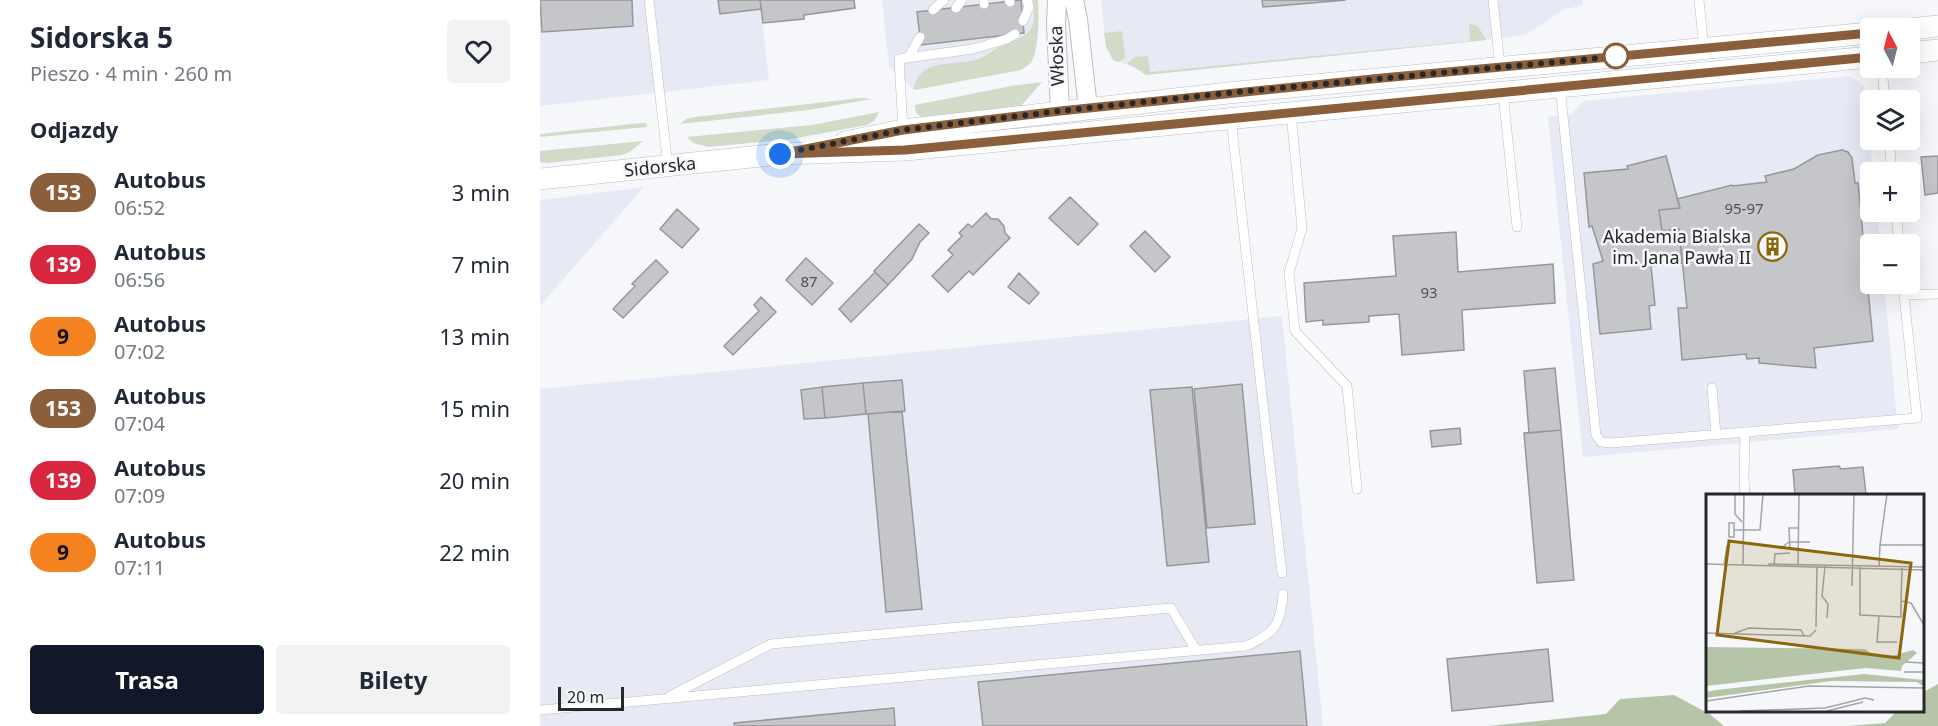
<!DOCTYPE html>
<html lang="pl">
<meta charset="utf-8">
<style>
:root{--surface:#fff;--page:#f2f2f3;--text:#1f2937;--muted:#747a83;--accent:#111827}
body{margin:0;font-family:"Noto Sans",sans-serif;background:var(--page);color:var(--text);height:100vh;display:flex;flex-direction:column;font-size:22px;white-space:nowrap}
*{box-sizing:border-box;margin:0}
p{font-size:20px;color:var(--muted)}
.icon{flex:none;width:33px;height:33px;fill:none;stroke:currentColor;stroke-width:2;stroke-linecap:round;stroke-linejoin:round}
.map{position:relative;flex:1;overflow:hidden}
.drawer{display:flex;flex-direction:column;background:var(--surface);width:540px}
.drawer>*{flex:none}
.badge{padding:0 12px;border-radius:20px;font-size:21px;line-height:39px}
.needle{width:39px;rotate:353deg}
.fabs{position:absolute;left:1320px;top:18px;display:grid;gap:12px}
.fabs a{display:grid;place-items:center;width:60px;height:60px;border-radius:6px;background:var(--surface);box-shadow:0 6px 24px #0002;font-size:30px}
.scale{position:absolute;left:18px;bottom:15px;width:66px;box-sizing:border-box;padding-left:6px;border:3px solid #272829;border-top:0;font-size:16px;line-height:21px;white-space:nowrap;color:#272829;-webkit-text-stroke:4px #f5f7fb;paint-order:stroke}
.you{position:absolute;width:30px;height:30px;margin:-15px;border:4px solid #fff;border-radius:50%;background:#1a73e8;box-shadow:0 0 0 9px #1a73e833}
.map>.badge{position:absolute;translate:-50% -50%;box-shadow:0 0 0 3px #fff}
h2{padding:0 30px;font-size:22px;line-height:54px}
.round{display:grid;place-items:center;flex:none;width:63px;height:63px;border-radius:6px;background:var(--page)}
.overview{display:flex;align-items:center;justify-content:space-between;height:102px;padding:0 30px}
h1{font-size:28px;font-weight:700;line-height:45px}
.action{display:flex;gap:12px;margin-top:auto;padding:12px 30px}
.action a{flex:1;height:69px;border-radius:6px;background:var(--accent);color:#fff;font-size:24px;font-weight:700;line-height:69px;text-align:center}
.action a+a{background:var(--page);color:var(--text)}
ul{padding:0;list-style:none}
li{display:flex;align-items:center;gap:18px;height:72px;padding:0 30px}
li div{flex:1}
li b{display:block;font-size:22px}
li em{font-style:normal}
li .badge{min-width:66px;font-weight:700;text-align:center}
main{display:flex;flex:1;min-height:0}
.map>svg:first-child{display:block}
.built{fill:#e7eaf5}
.green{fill:#d1dbc8}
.forest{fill:#b6c5a7}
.building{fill:#c5c6ca;stroke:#96979b;stroke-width:1.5}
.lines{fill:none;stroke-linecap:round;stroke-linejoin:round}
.service-casing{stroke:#bcbdc2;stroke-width:10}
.minor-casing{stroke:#bcbdc2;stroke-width:20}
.tertiary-casing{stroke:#bcbdc2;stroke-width:22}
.service{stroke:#fff;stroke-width:9}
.minor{stroke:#fff;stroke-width:18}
.tertiary{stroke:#fff;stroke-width:21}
.line-casing{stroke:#fff;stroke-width:14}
.line{stroke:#8b5e3c;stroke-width:9}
.walk{stroke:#272829;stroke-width:6;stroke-dasharray:0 10.8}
.stop-dot{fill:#fff;stroke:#8b5e3c;stroke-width:3}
.labels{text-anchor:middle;stroke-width:5;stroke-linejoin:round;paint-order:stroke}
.number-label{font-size:15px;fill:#4e5051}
.street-label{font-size:18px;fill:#272829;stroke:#f5f7fb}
.poi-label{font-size:18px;fill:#272829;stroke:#f5f7fb;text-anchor:end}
.inset-road{fill:none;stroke:#a3a4a7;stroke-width:1.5}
.view{fill:#8c6709;fill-opacity:0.15;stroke:#8c6709;stroke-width:3}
.inset-edge{fill:none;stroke:#272829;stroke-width:3}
</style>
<main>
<section class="drawer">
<div class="overview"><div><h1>Sidorska 5</h1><p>Pieszo · 4 min · 260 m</p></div><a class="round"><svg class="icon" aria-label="heart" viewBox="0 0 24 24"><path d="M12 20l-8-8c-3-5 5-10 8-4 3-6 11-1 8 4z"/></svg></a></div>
<h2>Odjazdy</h2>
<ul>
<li><span class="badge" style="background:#8b5e3c;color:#fff">153</span><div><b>Autobus</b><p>06:52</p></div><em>3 min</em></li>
<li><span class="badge" style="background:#d7263d;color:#fff">139</span><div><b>Autobus</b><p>06:56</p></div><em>7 min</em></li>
<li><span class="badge" style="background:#f58220;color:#111">9</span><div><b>Autobus</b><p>07:02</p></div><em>13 min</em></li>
<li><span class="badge" style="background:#8b5e3c;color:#fff">153</span><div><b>Autobus</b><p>07:04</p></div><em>15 min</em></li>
<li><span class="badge" style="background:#d7263d;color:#fff">139</span><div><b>Autobus</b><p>07:09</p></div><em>20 min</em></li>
<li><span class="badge" style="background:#f58220;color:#111">9</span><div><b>Autobus</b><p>07:11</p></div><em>22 min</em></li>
</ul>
<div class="action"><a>Trasa</a><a>Bilety</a></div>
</section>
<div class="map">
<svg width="1398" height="726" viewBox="0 0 1398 726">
<rect width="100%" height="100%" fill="#f5f7fb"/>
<path class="built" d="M0 0H178L181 14 221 9 229 80 0 106Z
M342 0H498L497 33 492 61 481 70 374 90 349 66Z
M561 0H1043V5L1023 10 985 35 946 40 606 75 594 67 573 60 566 46Z
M1310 76 1325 87 1333 172H1330V212H1337L1340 244H1330V284H1344L1358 429 1043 457 1008 117 1031 114 1044 101Z
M104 187 0 306V200Z
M742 316 783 726H0V389Z"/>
<path class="green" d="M493 0H498C499 14 499 48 492 61 490 64 484 68 481 70L374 90C377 58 413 66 435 60 445 57 454 49 464 45 491 34 497 31 493 0Z
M929 24 938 26 946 40 606 75 594 67 587 64 594 57 608 56 610 72 930 41Z
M582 31 585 58 579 62 573 60 566 46 564 33Z
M502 82 480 107 382 118 376 113 375 105 471 86Z
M320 98 332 99 269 110 140 124 146 119 155 117Z
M339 112 335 120 327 125 252 139 168 147 153 143 147 137 272 125Z
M101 123H106L107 127 0 137V134Z
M103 141 91 151 82 155 8 163 0 162V151Z"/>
<path class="forest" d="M1398 684V726H1308L1345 723 1358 710H1382V693Z
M1134 695 1171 715 1184 726H949L1066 714 1080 699Z"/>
<path class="building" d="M0 0H92L93 26 2 32Z
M178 0H220L221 9 180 14Z
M220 0H314L315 8 264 15V19L223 23Z
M481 0 484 33 381 45 377 12Z
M722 0H806L723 7Z
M1302 150 1308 152 1312 158 1315 183H1318L1333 341 1274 348 1276 368 1219 363V358L1207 359 1206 354 1142 360 1138 308H1147L1139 229 1122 231 1119 210 1140 208 1137 199 1192 185 1193 186 1227 182 1225 176 1254 169 1278 155Z
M1126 156 1140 208 1119 210 1122 231 1139 229 1142 263 1111 266 1115 305 1109 306 1111 329 1060 334 1053 264 1063 261 1052 226 1049 227 1044 173 1088 169 1087 166Z
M1398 156V193L1385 195 1381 157Z
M530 197 558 224 538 245 509 218Z
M137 209 159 229 142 248 120 229Z
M446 213 451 219H458L464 226 465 233 470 238 433 275 429 271 408 292 392 276 413 255 408 250 422 236 419 233 428 224 432 227Z
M379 224 389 233 380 242 372 259 348 285 334 271Z
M605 231 630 257 615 272 590 246Z
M916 232 918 272 1013 264 1015 303 922 310 924 350 862 355 859 314 829 316V322L783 325V320L766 322 764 283 856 276 853 236Z
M266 258 293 283 272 305 246 280Z
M116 260 128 272 83 318 73 309 95 286 92 284Z
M335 272 348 285 311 322 299 309Z
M479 273 499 293 489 304 468 287Z
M221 297 236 312 193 355 184 346 219 311 214 305Z
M1015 368 1021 430 989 433 984 371Z
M362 380 365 411 326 414 323 383Z
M323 383 326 414 285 418 282 387Z
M702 384 715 524 667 528 654 389Z
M282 387 285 418 264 419 261 390Z
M652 387 669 562 627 566 610 390Z
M362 411 382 609 346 612 328 414Z
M920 428 921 444 892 447 890 431Z
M1021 430 1034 580 997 583 984 433Z
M1299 466 1301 469 1323 467 1326 495H1255L1253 470Z
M1008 649 1013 701 912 711 907 659Z
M760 651 767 726H443L438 682Z
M354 708 355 726H194V723Z"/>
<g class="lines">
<defs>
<path id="service" d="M109 0 128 166
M469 0 470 2
M953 0 960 67
M1159 0 1164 48
M444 4V0
M416 8 422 0
M393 10 404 0
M483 21 489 7 487 0
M368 58 380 37
M1342 68 1345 100
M1020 87 1056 435 1061 442 1071 443 1377 418 1364 295
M963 93 977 227
M751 113 762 228 749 273 755 331 807 386 817 489
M691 119 742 573
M363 130 359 59 433 49 467 39 475 34
M1349 140 1352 172
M1356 212 1359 244
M1363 284 1364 295 1398 294
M1172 388 1176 435
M1205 495 1204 479 1205 432
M130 696 231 644 631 608 656 650
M0 710 706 646C734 634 741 625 743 594"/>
<path id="minor" d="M517 0 516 24 520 111
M534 0 538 19 548 108"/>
<path id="tertiary" d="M1370 29 1398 26
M1370 53 1398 50
M305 142 363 130 688 93 1330 33
M0 179 240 154 365 150 1330 57"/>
</defs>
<use href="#service" class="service-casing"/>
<use href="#minor" class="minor-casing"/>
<use href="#tertiary" class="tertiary-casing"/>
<use href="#service" class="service"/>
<use href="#minor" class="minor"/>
<use href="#tertiary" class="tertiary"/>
</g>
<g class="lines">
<defs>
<path id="line" d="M1330 33 842 78 520 111 363 130 240 154 365 150 1330 57"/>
</defs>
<use href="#line" class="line-casing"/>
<use href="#line" class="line"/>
<path class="walk" d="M240 154 363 130 520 111 688 93 1080 56H1076"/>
</g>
<defs>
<symbol id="building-ring" viewBox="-11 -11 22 22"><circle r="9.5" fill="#f5f7fb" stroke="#8c6709" stroke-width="1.5"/><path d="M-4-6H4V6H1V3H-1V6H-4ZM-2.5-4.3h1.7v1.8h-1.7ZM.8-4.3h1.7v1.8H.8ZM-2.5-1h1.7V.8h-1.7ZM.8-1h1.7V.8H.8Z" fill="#8c6709"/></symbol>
</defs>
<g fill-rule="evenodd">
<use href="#building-ring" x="1216" y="230" width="33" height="33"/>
</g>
<circle class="stop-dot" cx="1076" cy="56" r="12"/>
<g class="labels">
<g class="number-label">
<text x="1204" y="214">95-97</text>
<text x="269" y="287">87</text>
<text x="889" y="298">93</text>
</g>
<g class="street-label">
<text transform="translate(517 56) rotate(-92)" y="6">Włoska</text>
<text transform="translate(120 167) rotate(-6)" y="6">Sidorska</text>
</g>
<g class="poi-label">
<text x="1211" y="243">Akademia Bialska<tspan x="1211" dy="21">im. Jana Pawła II</tspan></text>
</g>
</g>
<g transform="translate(1166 494)">
<rect width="218" height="218" fill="#f5f7fb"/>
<path d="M0 153 159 155 167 161 186 162 207 156 211 159 196 172 195 177 159 174 0 192ZM158 180 217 186V192L211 188 125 187 0 204V198L10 196Z" fill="#b6c5a7"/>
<path class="inset-road" d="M29 0V20L36 28M23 29H28V43H23ZM28 36H54L57 0M174 51 181 0M74 55 83 48H104M84 55 83 34H92M0 70 218 76M18 70 21 52M37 70 38 0M62 70 218 73M92 70 93 0M68 71 69 60 84 59M119 72 116 102 122 110 121 124M154 73V121L195 123V107M173 73 174 51H218M196 74 195 107 205 109 218 131M146 92 148 0M173 122 171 148H191M110 133 111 72M0 139 104 142 110 136M29 139 43 134 95 136 98 142M200 168 218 169M198 178H218M0 207 103 192 218 194M34 217 119 214 159 204 168 206M121 217 157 208"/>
<path class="view" d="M23 47 205 69 193 164 11 141Z"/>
<rect width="218" height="218" class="inset-edge"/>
</g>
</svg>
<div class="fabs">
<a><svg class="needle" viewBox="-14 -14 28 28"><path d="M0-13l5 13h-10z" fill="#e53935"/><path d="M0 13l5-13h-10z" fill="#747a83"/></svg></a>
<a><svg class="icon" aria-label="layers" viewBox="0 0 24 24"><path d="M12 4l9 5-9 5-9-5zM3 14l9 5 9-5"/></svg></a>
<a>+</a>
<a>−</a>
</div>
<div class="scale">20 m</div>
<div class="you" style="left:240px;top:154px"></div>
</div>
</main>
